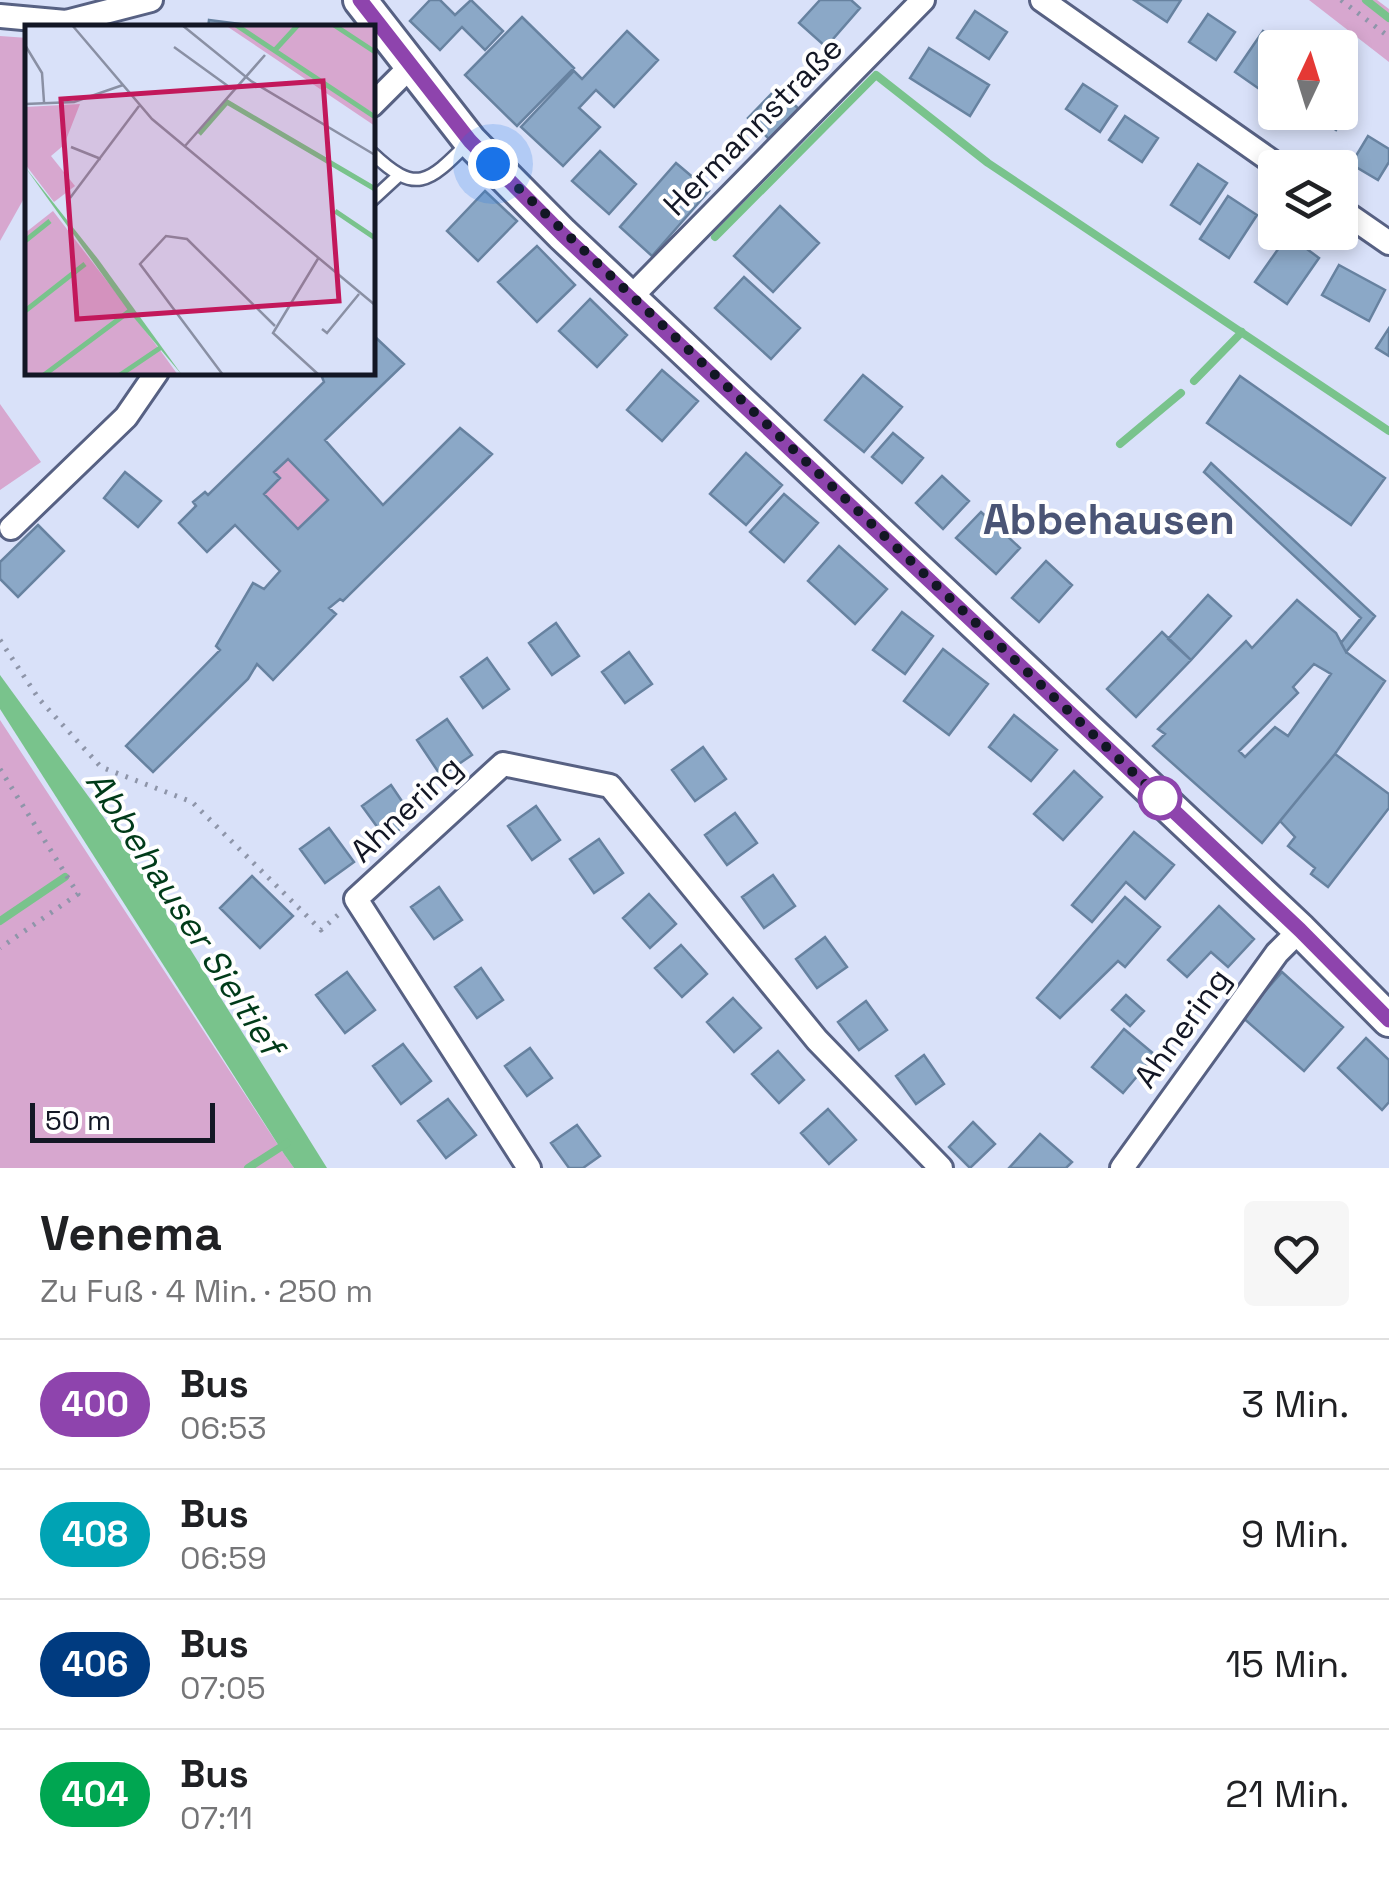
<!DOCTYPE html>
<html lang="de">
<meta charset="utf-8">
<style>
:root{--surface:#fff;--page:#f6f6f6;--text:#202124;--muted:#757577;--line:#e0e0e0}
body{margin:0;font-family:"Space Grotesk",sans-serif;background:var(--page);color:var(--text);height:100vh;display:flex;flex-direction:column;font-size:38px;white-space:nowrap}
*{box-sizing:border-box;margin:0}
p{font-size:32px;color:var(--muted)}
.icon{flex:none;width:55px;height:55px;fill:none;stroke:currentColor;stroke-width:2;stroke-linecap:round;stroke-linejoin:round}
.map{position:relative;height:1168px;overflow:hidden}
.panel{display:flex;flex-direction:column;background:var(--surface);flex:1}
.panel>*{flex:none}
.badge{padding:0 20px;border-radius:32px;font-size:35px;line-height:65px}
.needle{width:65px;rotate:4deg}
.tools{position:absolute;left:1258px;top:30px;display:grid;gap:20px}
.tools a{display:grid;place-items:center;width:100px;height:100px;border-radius:10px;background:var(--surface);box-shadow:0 5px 15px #0003;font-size:50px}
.scale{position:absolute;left:30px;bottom:25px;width:185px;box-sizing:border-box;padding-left:10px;border:5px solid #131725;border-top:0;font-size:28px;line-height:35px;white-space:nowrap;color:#131725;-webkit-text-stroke:8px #fff;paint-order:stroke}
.you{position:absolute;width:50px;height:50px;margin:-25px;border:8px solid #fff;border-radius:50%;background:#1a73e8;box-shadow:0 0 0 15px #1a73e833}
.map>.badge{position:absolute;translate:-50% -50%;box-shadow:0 0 0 5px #fff}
.round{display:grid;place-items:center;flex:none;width:105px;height:105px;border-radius:10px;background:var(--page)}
.head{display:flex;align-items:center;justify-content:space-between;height:170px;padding:0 40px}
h1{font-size:48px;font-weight:600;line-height:75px}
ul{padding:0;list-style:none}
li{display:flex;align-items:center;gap:30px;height:130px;padding:0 40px;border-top:2px solid var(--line)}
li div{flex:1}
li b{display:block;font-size:38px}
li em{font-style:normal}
li .badge{min-width:110px;font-weight:700;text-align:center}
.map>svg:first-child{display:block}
.green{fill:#d7a7cf}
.water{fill:#79c38c}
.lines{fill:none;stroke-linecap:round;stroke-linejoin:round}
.stream{stroke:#79c38c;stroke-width:8}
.building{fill:#8ba8c7;stroke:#6782a0;stroke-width:2.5;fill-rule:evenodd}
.service-casing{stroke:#576183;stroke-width:16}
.minor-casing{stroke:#576183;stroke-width:28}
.secondary-casing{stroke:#576183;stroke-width:38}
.path{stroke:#8e95a9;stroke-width:5;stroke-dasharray:2.5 8;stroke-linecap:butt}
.service{stroke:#fff;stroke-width:11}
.minor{stroke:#fff;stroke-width:22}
.secondary{stroke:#fff;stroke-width:32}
.line-casing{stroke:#fff;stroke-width:22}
.line{stroke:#8e44ad;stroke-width:15}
.walk{stroke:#131725;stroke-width:10;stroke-dasharray:0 18}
.stop-dot{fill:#fff;stroke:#8e44ad;stroke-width:5}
.labels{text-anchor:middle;stroke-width:8;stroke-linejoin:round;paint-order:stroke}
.street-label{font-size:32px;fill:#131725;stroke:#fff}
.water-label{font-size:35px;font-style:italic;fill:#003b19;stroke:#fff}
.district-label{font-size:42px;font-weight:bold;fill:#4a5475;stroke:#fff}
.inset-river{fill:none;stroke:#79c38c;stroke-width:5}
.inset-road{fill:none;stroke:#8a90a4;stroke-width:2.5}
.view{fill:#c2185b;fill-opacity:0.15;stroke:#c2185b;stroke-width:5}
.inset-edge{fill:none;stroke:#131725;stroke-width:5}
</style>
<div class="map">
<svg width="1389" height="1168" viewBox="0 0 1389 1168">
<rect width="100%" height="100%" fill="#d9e1f9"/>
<path class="green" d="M1309 0H1377L1389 9V62Z
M0 36 28 38 27 193 0 241Z
M0 404 41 462 0 490Z
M288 459 328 500 298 529 264 494 280 478 274 472Z
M0 720 284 1154 294 1168H0Z"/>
<path class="water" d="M0 675 134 859 327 1168H294L284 1154 0 709Z"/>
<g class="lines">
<path class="stream" d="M1366 0 1389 18
M715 237 876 75 988 163 1389 431
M1194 381 1242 332
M1120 444 1181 393
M0 921 65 877
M248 1168 287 1143"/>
</g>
<path class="building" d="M430 0H440L455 15 471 0 503 31 485 50 462 27 440 50 410 21Z
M820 0H851L860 8 826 47 799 23Z
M1134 0H1181L1167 22Z
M975 11 1007 32 989 59 957 38Z
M1208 14 1235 32 1216 60 1189 42Z
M522 17 574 68 517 126 465 75Z
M209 20 272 28H208Z
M627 31 658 60 614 107 596 90 579 108 600 127 563 166 521 127 574 71 582 79Z
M1263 31 1287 48H1275V85L1268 95 1235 72Z
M929 48 989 85 970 116 910 78Z
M1083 84 1117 106 1100 132 1066 109Z
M777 88 803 113 773 143 748 118Z
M1340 89 1356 100 1336 130 1311 112H1340Z
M1125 116 1158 138 1142 162 1109 140Z
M1368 136 1389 149V162L1378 180 1351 164Z
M600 151 636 184 609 214 572 181Z
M676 163 709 191 652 256 620 227Z
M1198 164 1227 183 1200 224 1171 205Z
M485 191 517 221 478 261 447 231Z
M1228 196 1257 215 1229 258 1200 239Z
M780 206 819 243 773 292 734 256Z
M1288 235 1319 258 1287 304 1255 282Z
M537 246 575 285 537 322 498 282Z
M1339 265 1385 290 1369 321 1322 295Z
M744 277 800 328 771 359 715 308Z
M590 299 627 335 597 367 559 331Z
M1389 328V356L1376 348Z
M373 335 404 364 325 440 383 505 460 428 492 454 343 601 340 599 329 608 336 614 273 680 257 664 248 679 153 772 126 746 220 650 216 646 253 583 264 589 280 571 235 525 207 552 179 523 196 506 193 502 205 492 208 495 324 382 320 372H372ZM288 459 328 500 298 529 264 494 280 478 274 472Z
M662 370 698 401 662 441 627 410Z
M863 375 902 407 864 452 825 420Z
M1240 376 1385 478 1351 525 1207 423Z
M893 433 923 458 902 483 872 457Z
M746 453 782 485 746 525 710 494Z
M1211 463 1375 616 1346 652 1341 643 1361 618 1204 472Z
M125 472 161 501 138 527 104 498Z
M942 476 969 501 943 529 916 503Z
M784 494 818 523 784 562 750 532Z
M981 512 1020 548 996 574 956 538Z
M38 525 64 551 18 597 0 579V562Z
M839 546 887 589 855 624 808 581Z
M1046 561 1072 585 1039 622 1012 598Z
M1208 595 1231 616 1191 660 1168 639Z
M1297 600 1336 633 1346 652 1385 681 1335 754 1262 843 1153 746 1165 734 1158 729 1246 641 1252 648ZM1314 664 1331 674 1288 736 1275 727 1245 757 1239 751 1298 693 1293 687Z
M902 612 933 636 905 674 873 650Z
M556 623 579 656 552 675 529 643Z
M1162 632 1191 660 1136 717 1107 689Z
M943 649 988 684 949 735 904 701Z
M629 652 652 684 625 703 602 672Z
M487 658 509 689 483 708 461 677Z
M1014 715 1057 750 1031 781 989 747Z
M447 719 472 755 441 776 417 740Z
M703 747 726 779 695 801 672 770Z
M1335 754 1389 794V808L1328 887 1311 874 1315 868 1288 846 1295 837 1280 821Z
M1074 771 1102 797 1063 840 1034 814Z
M391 785 414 819 386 839 362 806Z
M536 806 560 840 532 860 508 826Z
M735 813 757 843 727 865 705 835Z
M329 828 354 862 325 883 300 849Z
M1134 832 1174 865 1145 899 1126 882 1092 922 1072 905Z
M599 839 623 873 594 893 570 859Z
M773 875 795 906 764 928 742 897Z
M252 876 293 916 260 948 220 908Z
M439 887 462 920 434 939 411 907Z
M649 894 676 924 650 948 623 918Z
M1125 897 1160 927 1125 967 1118 961 1060 1018 1037 998Z
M1219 906 1254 939 1228 967 1211 952 1187 977 1168 960Z
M825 937 847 967 817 988 796 959Z
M681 945 707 974 682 997 655 968Z
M481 968 503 1000 477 1018 455 987Z
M347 972 375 1010 345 1033 316 995Z
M1282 972 1343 1027 1304 1071 1242 1017Z
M1126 995 1144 1011 1130 1026 1112 1010Z
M733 998 761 1028 734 1052 707 1022Z
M866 1001 887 1030 859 1050 838 1022Z
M1124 1029 1155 1055 1123 1093 1092 1067Z
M1366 1038 1389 1060V1102L1382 1110 1338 1068Z
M403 1044 431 1081 401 1104 373 1066Z
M530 1048 552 1078 527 1096 505 1066Z
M778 1051 804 1080 779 1103 752 1074Z
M924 1055 944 1084 916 1104 896 1076Z
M448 1099 476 1135 446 1158 418 1121Z
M828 1109 856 1140 829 1164 801 1133Z
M973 1122 995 1144 970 1168 949 1147Z
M577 1125 600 1156 583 1168H569L551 1143Z
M1040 1134 1072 1162 1066 1168H1009Z"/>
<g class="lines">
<defs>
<path id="service" d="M372 153C416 195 428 183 467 144
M372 200 397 177"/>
<path id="minor" d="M1042 0 1281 168
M0 16 66 22 151 0
M372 105 409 68
M1340 209 1389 243
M630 298 923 0
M11 528 126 417 157 372
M529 1168 356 899 503 764 610 786 817 1040 941 1168
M1122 1168 1277 953 1300 930"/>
<path id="secondary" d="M360 0 470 141 562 234 1300 930 1389 1020"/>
</defs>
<use href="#service" class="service-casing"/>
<use href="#minor" class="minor-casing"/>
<use href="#secondary" class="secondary-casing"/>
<path class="path" d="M1341 0 1389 37
M0 640 39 699 101 767 192 802 321 930 339 914
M0 769 78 894 0 948"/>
<use href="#service" class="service"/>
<use href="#minor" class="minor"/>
<use href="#secondary" class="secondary"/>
</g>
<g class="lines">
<defs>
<path id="line" d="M360 0 470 141 562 234 1300 930 1389 1020"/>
</defs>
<use href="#line" class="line-casing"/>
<use href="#line" class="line"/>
<path class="walk" d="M493 164 1160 798"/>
</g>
<circle class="stop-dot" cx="1160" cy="798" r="20"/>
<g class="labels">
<g class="street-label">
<text transform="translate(753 126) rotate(-45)" y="11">Hermannstraße</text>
<text transform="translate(406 809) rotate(-43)" y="11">Ahnering</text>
<text transform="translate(1182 1028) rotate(-54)" y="11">Ahnering</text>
</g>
<g class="water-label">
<text transform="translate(185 913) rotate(57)" y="12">Abbehauser Sieltief</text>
</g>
<g class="district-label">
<text x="1109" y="534">Abbehausen</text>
</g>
</g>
<g transform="translate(25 25)">
<rect width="350" height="350" fill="#d9e1f9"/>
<path d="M200 0H350V89L301 59 350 94V101ZM55 79 39 120 26 131 50 161 29 177 0 139V82ZM28 186 135 325 153 350H0V208Z" fill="#d7a7cf"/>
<path d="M0 142 73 234 157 350 105 288Z" fill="#79c38c"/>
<path class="inset-river" d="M211 0 350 92M309 0 350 27M250 25 273 0M174 109 202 77 350 164M310 186 350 213M0 216 25 196M0 286 60 239M19 350 106 285M95 350 135 323"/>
<path class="inset-road" d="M47 0 127 94 350 280M157 0 226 56 350 130M0 20 17 48 19 77M149 22 207 64M0 79 49 77 98 60M160 121 240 30M46 122 76 134M45 173 114 81M294 232 248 308 294 350M297 304 302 308 334 269M198 350 115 239 141 211 162 214 250 301"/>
<path class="view" d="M298 56 314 276 52 294 36 74Z"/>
<rect width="350" height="350" class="inset-edge"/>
</g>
</svg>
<div class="tools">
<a><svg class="needle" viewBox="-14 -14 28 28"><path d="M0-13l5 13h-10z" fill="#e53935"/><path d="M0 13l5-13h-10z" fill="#757577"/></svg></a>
<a><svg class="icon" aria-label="layers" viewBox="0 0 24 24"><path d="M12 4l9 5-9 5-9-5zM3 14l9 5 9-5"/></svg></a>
</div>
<div class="scale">50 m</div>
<div class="you" style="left:493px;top:164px"></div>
</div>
<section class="panel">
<div class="head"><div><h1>Venema</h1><p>Zu Fuß · 4 Min. · 250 m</p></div><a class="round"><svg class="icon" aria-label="heart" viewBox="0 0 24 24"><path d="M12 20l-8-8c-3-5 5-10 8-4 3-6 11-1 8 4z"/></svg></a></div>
<ul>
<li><span class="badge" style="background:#8e44ad;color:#fff">400</span><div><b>Bus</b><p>06:53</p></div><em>3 Min.</em></li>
<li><span class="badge" style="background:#00a3b4;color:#fff">408</span><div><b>Bus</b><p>06:59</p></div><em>9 Min.</em></li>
<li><span class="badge" style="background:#003b80;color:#fff">406</span><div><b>Bus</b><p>07:05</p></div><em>15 Min.</em></li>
<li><span class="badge" style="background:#00a651;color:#fff">404</span><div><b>Bus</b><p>07:11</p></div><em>21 Min.</em></li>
</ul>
</section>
